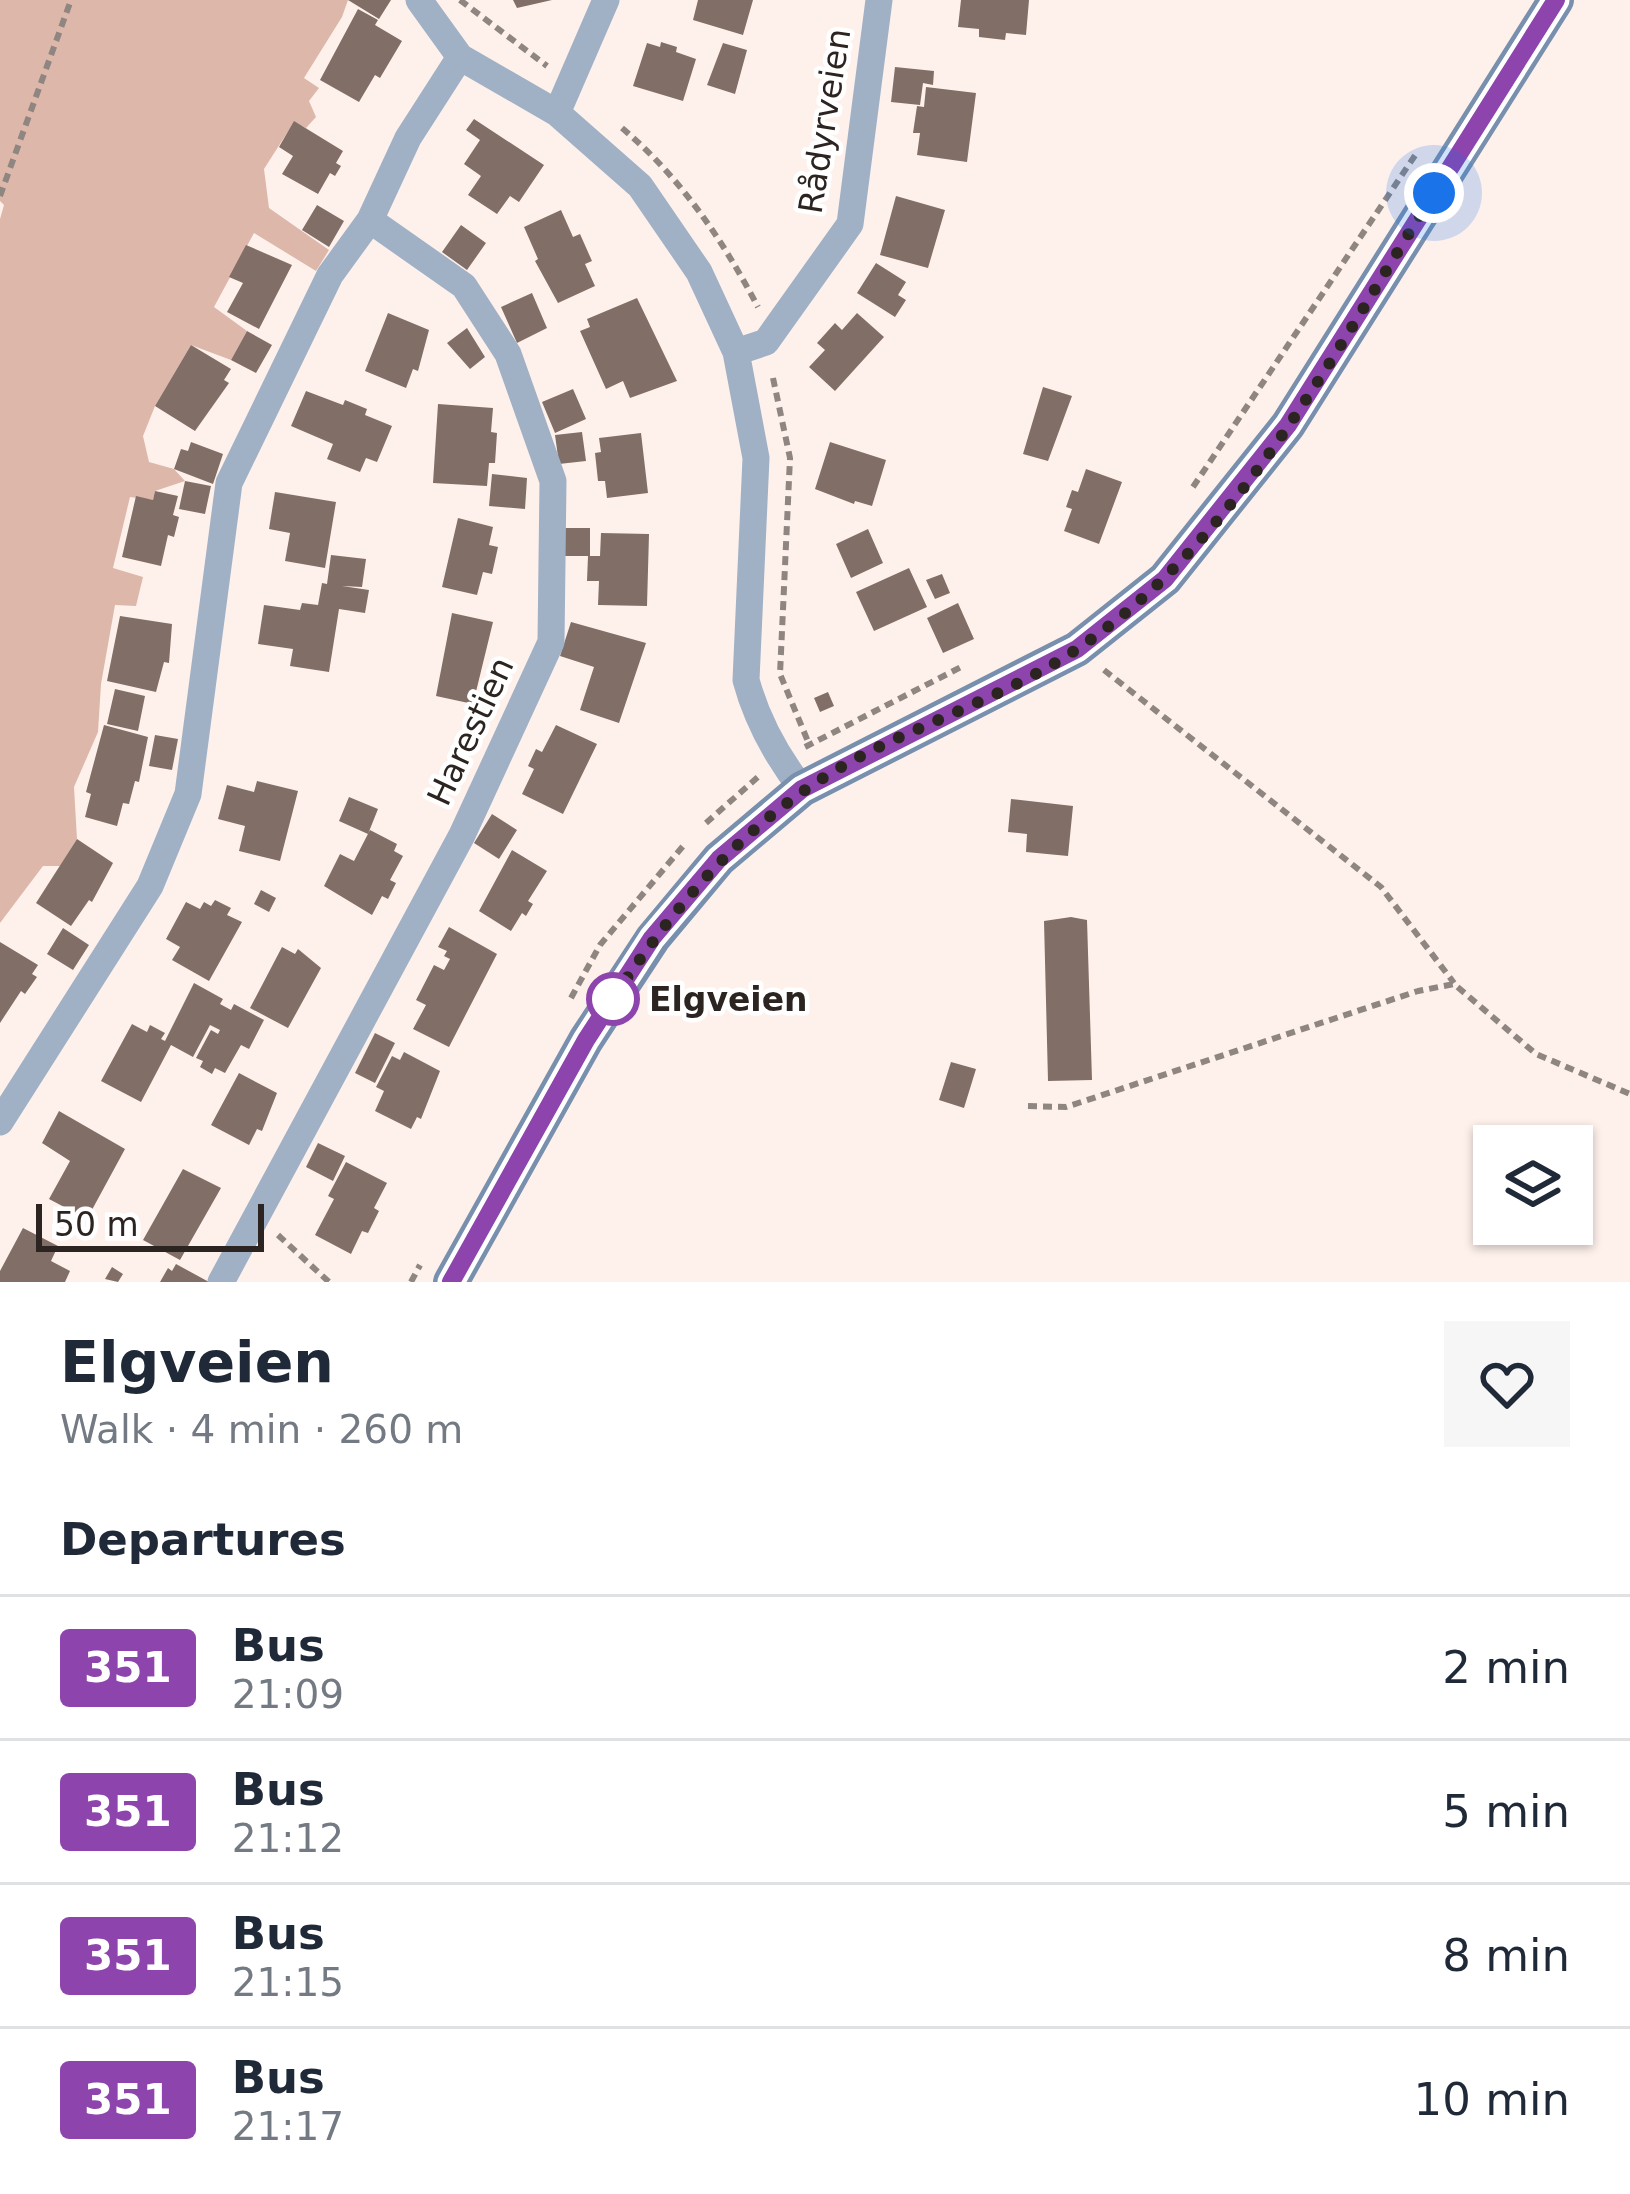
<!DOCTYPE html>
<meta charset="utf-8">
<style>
:root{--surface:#fff;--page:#f6f6f7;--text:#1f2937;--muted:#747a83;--line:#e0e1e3}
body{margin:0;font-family:"DejaVu Sans",sans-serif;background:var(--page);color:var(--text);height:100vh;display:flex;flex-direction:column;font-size:45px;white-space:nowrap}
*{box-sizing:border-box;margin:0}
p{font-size:39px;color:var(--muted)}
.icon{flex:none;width:66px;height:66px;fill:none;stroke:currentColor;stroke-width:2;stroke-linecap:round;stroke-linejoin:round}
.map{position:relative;height:1282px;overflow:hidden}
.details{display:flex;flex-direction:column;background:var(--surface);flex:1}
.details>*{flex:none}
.badge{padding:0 24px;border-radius:9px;font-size:42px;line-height:78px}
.tools{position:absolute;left:1473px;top:1125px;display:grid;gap:24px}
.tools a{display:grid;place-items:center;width:120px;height:120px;border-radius:0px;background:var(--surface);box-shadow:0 3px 9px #0004;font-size:60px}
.scale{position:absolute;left:36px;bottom:30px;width:228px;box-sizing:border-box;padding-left:12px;border:6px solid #2c2421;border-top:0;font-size:33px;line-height:42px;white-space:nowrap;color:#2c2421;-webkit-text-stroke:9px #fff;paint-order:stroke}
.you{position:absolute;width:60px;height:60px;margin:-30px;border:9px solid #fff;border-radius:50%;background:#1a73e8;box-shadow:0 0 0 18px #1a73e833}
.map>.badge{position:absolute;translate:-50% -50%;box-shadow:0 0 0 6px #fff}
h2{padding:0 60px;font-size:45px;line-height:108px}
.round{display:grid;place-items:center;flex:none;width:126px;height:126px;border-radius:0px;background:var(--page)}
.head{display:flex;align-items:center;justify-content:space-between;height:204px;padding:0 60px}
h1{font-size:57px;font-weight:700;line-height:90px}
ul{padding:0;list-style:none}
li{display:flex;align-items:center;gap:36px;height:144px;padding:0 60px;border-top:3px solid var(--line)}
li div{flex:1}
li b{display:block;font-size:45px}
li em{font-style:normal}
li .badge{min-width:132px;font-weight:700;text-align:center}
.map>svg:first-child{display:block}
.green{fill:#ddb8aa}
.building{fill:#816e67}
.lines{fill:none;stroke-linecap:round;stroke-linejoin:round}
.path{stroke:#8f8581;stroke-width:6;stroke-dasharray:9 6;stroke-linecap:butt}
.street{stroke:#a0b1c6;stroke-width:27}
.secondary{stroke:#7890ae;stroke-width:36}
.line-casing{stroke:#fff;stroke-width:27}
.line{stroke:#8e44ad;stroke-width:18}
.walk{stroke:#2c2421;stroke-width:12;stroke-dasharray:0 21.6}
.stop-dot{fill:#fff;stroke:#8e44ad;stroke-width:6}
.labels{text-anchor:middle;stroke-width:9;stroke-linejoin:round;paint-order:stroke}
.street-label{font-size:33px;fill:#2c2421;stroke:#fff}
.stop-label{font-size:33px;font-weight:bold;fill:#2c2421;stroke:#fff;text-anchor:start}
</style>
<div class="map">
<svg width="1630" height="1282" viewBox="0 0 1630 1282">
<rect width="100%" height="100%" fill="#fef1ec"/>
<path class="green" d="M0 0H348L342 17 304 78 319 88 309 101 316 117 306 128 294 122 264 169 269 208 329 250 316 271 254 233 214 307 247 331 231 360 191 345 155 406 143 436 149 462 174 469 185 481 155 491 153 500 130 497 113 568 143 577 136 606 115 605 101 684 98 732 74 787 77 839 60 866H43L0 923V219L4 205 0 201Z"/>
<path class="building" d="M348 0H391L379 19Z
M513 0H552L517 8Z
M698 0H753L743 35 693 20Z
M961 0H1029L1026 35 1006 33 1005 40 979 37V29L958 27Z
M358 9 378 20 375 25 402 41 380 78 375 75 359 102 320 80Z
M661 42 677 47 676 52 696 59 683 101 633 86 647 43 660 47Z
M723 43 747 50 735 94 707 85Z
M895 67 934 71 933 85 923 83 920 105 891 102Z
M926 87 976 93 967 162 917 155 920 133H913L917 106 924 107Z
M474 119 544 165 519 202 510 196 497 214 468 195 481 176 464 164 480 140 466 130Z
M294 121 343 151 336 163 341 166 335 176 330 173 318 194 282 174 293 156 279 147Z
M896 196 945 210 928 268 880 255Z
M317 205 344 221 329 247 302 230Z
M561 210 573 237 580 234 592 261 585 264 595 286 558 303 535 261 538 259 524 227Z
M461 225 486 243 467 270 442 252Z
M246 245 292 265 259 329 227 312 243 283 229 277Z
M876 263 906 282 898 295 906 300 895 317 857 293Z
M532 293 547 328 517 343 501 307Z
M637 298 677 381 630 398 623 381 606 389 580 331 590 327 587 319Z
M388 313 429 330 418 371 413 369 406 388 365 371Z
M857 313 884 337 835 391 809 367 825 350 817 343 835 323 842 330Z
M467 328 485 357 470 369 447 343Z
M247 331 272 345 256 373 231 360Z
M191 345 231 369 224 380 229 383 195 431 155 406Z
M1043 387 1072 396 1048 461 1023 454Z
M573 389 586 419 555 433 542 402Z
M306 391 343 405 345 400 367 409 365 415 392 426 377 462 366 458 360 472 327 459 333 444 291 426Z
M438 404 493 408 491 432 497 433 495 463H489L487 486 433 483Z
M582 432 586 461 559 464 555 435Z
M641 433 648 493 607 498 605 481H598L595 453 601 452 599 438Z
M191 442 223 454 213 484 174 469 181 449 188 451Z
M830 442 886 460 872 506 855 501 854 504 815 489Z
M1086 469 1122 482 1099 544 1064 531 1072 509 1066 507 1072 490 1078 492Z
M492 474 527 478 525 509 489 506Z
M185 481 211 486 205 514 179 509Z
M155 491 178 496 173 515 179 517 174 537 168 535 161 566 122 557 136 496 153 500Z
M275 492 336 502 325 568 285 561 290 533 269 529Z
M458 518 493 527 489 545 498 547 492 574 483 572 477 595 442 587Z
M564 528H590V556H564Z
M868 529 883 563 851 578 836 544Z
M601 533 649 534 647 606 598 605 599 581H587L588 556H600Z
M331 555 366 559 362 587 342 586 369 590 365 613 339 609 329 672 290 666 293 649 258 644 264 605 300 610 302 603 318 605 322 583 327 584Z
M909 568 927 607 874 631 856 592Z
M942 574 950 593 935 599 926 580Z
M958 603 974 639 943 653 927 618Z
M452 613 493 622 473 704 436 696Z
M120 616 172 624 169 663 164 662 156 692 107 681Z
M571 622 646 643 619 723 580 710 594 667 560 656Z
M115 689 145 696 138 731 107 724Z
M828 692 834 706 820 712 814 698Z
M104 725 148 737 139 782 135 781 129 804 123 803 117 826 85 817 91 794 86 792Z
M556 725 597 744 563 814 522 794 534 769 528 766 536 749 542 752Z
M155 735 178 739 172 770 149 766Z
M257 781 298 791 280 861 239 851 245 826 218 819 227 785 254 792Z
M349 797 378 809 368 834 339 821Z
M1011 799 1073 806 1068 856 1026 852 1027 834 1008 832Z
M492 814 517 830 499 859 474 843Z
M370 830 397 844 394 851 403 856 390 880 396 883 388 899 382 896 372 915 324 886 340 854 354 861Z
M77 839 113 863 92 902 89 900 71 926 36 903Z
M512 850 547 871 528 901 533 904 526 916 522 913 511 931 479 911Z
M261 890 276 898 269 912 254 904Z
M215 900 231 908 227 915 242 922 209 981 172 960 180 947 166 939 186 902 200 909 204 902 211 906Z
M1071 917 1087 920 1092 1080 1048 1081 1044 921Z
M449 927 497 954 449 1047 413 1029 426 1005 416 1000 434 965 444 970 450 959 444 956 447 951 438 947Z
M63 928 89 945 73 970 47 954Z
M0 942 38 965 32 974 37 977 25 994 21 991 0 1023Z
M282 947 295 954 298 949 321 968 288 1028 250 1008Z
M194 983 223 999 220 1004 231 1010 234 1004 264 1020 249 1049 241 1045 225 1073 215 1068 212 1074 200 1067 203 1061 196 1058 211 1030 218 1034 220 1030 210 1025 193 1057 171 1045 141 1102 101 1081 132 1024 147 1032 150 1025 165 1033 161 1039 165 1041Z
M375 1033 395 1043 375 1083 355 1073Z
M404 1052 440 1071 421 1119 417 1117 411 1129 375 1111 384 1091 376 1087 392 1056 400 1060Z
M951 1062 976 1069 964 1108 939 1100Z
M239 1073 277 1093 262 1131 257 1129 249 1145 211 1125Z
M59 1111 125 1149 87 1219 49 1199 70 1161 42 1143Z
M318 1143 345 1156 333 1181 306 1167Z
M346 1162 387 1183 374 1208 379 1211 368 1233 362 1231 351 1254 315 1235 334 1199 328 1196Z
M183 1169 221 1188 180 1260 143 1240Z
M23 1228 58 1246 51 1261 70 1271 65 1282H0V1271Z
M176 1264 209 1282H160L168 1268 172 1271Z
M112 1267 123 1274 118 1282 105 1279Z"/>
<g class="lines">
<path class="path" d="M460 0 547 66
M622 128C681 178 722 239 758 307
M0 196 71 0
M773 378 790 458 780 674 809 744
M1193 487 1416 154
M1104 670 1381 887 1454 983
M805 747 965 665
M706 823 759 776
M571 998 600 945 684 845
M1028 1106 1066 1107 1418 991 1454 984 1536 1054 1630 1094
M278 1235 329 1282
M411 1282 420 1265"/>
<path class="street" d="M419 0 460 57 557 113 640 186 699 272 736 352 756 458 746 680C757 721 776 755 802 789
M557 113 606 0
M736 352 766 342 850 224 879 0
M0 1122 150 886 188 794 229 483 330 275 370 220 408 138 460 57
M221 1282 462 835 551 642 553 481 508 354 464 286 370 220"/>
<path class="secondary" d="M451 1282 586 1040 653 938 719 859 802 789 1077 649 1165 579 1288 425 1556 0"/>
</g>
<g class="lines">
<defs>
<path id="line" d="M451 1282 586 1040 652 938 719 859 802 789 1077 649 1165 579 1288 425 1556 0"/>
</defs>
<use href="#line" class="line-casing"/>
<use href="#line" class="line"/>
<path class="walk" d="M613 999 608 1006C678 900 751 813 865 754 933 719 1014 692 1077 649 1239 541 1333 353 1434 193"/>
</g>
<circle class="stop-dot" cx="613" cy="999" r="24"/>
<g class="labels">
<g class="street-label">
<text transform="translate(824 121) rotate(-81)" y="12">Rådyrveien</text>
<text transform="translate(470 731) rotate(-65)" y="12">Harestien</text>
</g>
<g class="stop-label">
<text x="649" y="1011">Elgveien</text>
</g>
</g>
</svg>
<div class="tools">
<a><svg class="icon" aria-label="layers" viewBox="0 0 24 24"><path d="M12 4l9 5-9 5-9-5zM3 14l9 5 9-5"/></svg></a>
</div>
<div class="scale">50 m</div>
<div class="you" style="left:1434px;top:193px"></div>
</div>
<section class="details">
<div class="head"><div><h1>Elgveien</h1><p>Walk · 4 min · 260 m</p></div><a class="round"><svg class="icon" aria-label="heart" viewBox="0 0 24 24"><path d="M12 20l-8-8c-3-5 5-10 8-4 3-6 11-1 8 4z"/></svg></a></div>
<h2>Departures</h2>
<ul>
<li><span class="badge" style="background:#8e44ad;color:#fff">351</span><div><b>Bus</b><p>21:09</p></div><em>2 min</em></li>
<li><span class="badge" style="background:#8e44ad;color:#fff">351</span><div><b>Bus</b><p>21:12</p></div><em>5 min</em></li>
<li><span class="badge" style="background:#8e44ad;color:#fff">351</span><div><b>Bus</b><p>21:15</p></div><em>8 min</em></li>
<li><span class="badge" style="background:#8e44ad;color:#fff">351</span><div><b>Bus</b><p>21:17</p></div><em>10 min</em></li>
</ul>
</section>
